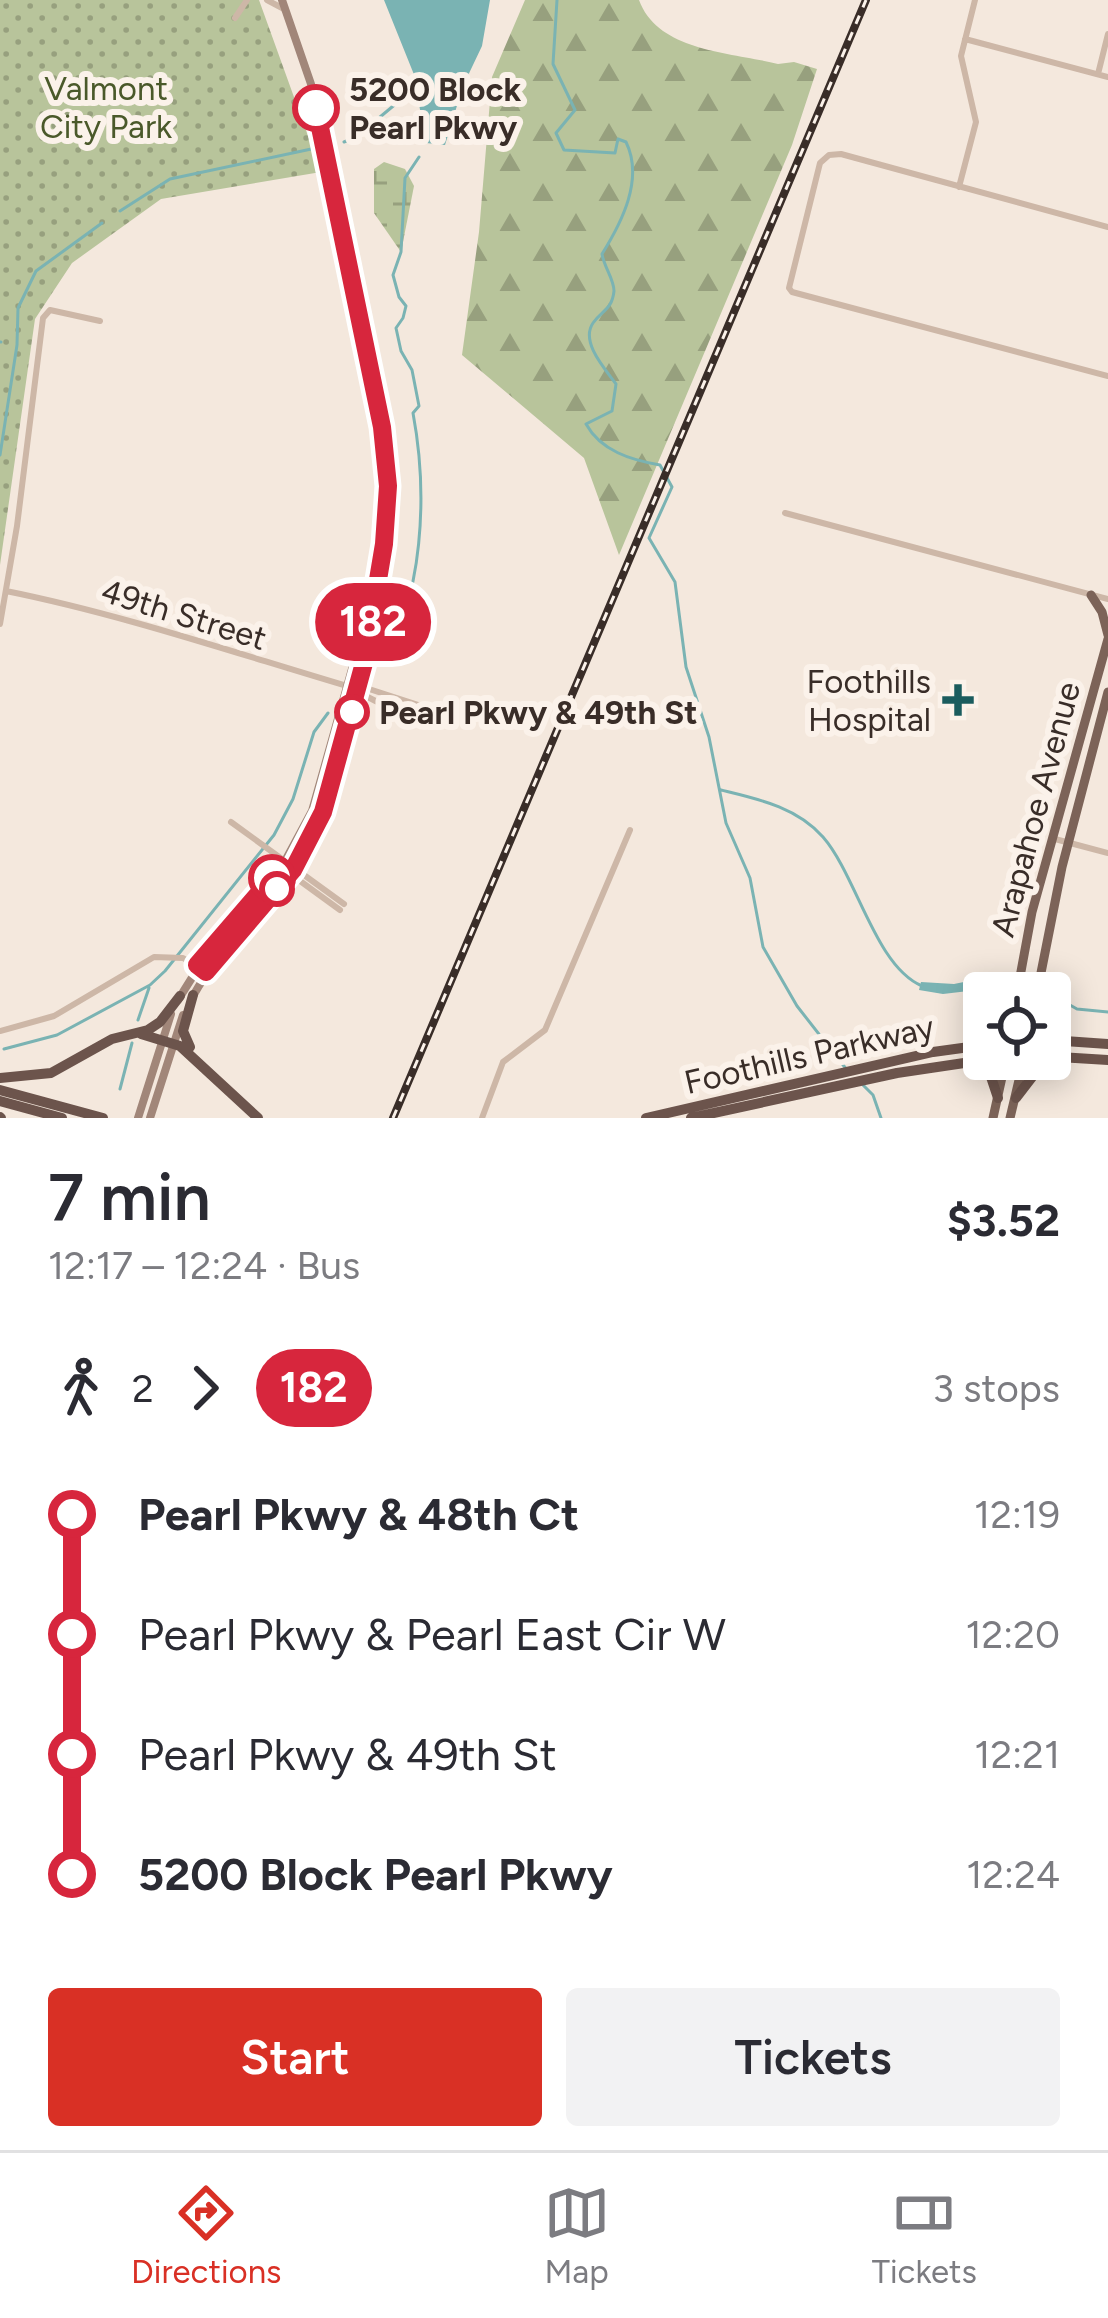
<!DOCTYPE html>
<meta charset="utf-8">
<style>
:root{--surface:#fff;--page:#f2f2f3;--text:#2b2b33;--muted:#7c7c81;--line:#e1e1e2;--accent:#d93025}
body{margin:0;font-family:Figtree,sans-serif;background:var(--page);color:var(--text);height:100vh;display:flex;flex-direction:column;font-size:45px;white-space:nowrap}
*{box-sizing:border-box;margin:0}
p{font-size:39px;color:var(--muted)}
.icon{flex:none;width:66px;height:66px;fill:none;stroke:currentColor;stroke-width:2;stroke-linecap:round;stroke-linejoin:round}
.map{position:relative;height:1118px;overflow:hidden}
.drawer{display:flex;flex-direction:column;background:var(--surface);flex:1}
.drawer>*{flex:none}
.badge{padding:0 24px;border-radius:39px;font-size:42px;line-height:78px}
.fabs{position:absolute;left:963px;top:972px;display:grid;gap:24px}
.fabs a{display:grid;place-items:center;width:108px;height:108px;border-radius:12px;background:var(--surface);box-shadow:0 6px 30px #0003;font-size:60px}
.map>.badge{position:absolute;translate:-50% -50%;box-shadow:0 0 0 6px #fff}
.legs{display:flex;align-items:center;gap:18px;height:132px;padding:0 48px;font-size:39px}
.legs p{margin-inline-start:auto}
.summary{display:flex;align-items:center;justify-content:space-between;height:204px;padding:0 48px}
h1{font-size:66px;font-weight:600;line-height:90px}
.primary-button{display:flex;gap:24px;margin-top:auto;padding:24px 48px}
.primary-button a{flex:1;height:138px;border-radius:12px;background:var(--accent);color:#fff;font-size:48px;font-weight:600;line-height:138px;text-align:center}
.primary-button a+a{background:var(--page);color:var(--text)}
ul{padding:0 48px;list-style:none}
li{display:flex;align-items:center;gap:42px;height:120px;font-size:45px}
li i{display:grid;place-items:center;width:18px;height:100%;margin:0 15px;background:currentColor}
li i::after{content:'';width:30px;height:30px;margin:-15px;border:9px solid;border-radius:50%;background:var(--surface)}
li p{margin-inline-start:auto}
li:first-child i{background:linear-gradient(#0000 50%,currentColor 0)}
li:last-child i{background:linear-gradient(currentColor 50%,#0000 0)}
.tab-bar{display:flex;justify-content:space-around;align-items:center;height:168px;border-top:3px solid var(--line);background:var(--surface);font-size:33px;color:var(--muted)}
.tab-bar a{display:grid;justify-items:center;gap:6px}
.tab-bar .active{color:var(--accent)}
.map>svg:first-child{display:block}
.forest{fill:url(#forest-firs)}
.wetland{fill:url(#wetland-marsh)}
.park{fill:url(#park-dots)}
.water{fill:#7ab3b3}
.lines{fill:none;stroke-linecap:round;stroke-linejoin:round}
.stream{stroke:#7ab3b3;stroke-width:3}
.minor{stroke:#cdb7a7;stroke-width:6}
.tertiary{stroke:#cdb7a7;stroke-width:6}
.secondary{stroke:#a18679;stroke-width:8}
.primary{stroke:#7c6358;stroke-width:9}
.trunk{stroke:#6c544c;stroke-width:10}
.rail-casing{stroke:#392d28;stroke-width:8}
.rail{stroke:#fbf2ea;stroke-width:3;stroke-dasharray:9;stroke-linecap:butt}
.line-1-casing{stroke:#fff;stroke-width:27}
.line-1{stroke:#d7263d;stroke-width:18}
.stop-1-dot{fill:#fff;stroke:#d7263d;stroke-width:6}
.poi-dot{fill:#1b5c5e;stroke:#fbf2ea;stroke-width:4.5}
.labels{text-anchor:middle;stroke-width:12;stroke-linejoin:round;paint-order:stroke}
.park-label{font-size:33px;fill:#4a592a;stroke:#fbf2ea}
.stop-label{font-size:33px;font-weight:bold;fill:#392d28;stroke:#fbf2ea;text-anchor:start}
.street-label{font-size:33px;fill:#392d28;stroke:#fbf2ea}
.poi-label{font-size:33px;fill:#392d28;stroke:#fbf2ea;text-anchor:end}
</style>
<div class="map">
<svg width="1108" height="1118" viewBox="0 0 1108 1118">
<defs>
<pattern id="forest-firs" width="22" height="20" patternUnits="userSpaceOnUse" patternTransform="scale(3)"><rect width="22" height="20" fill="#b8c49b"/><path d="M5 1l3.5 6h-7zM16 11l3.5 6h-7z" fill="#97a07e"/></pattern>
<pattern id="wetland-marsh" width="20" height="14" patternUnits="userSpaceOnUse" patternTransform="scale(3)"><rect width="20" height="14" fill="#b8c49b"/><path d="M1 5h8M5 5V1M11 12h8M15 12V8" fill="none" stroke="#97a07e"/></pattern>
<pattern id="park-dots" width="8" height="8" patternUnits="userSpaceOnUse" patternTransform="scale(3)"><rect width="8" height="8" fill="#b8c49b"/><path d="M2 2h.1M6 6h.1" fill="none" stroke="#97a07e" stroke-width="1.8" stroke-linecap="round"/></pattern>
</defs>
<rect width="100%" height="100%" fill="#f4e8dd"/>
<path class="forest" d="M525 0H639C658 52 731 52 778 64L794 62 817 69 792 145 619 555 584 458 462 355 479 232 492 77Z"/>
<path class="wetland" d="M384 162 405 169 414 186 401 252 374 213V169Z"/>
<path class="park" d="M0 0H259L321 172 161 199 72 263 35 319 0 565Z"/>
<path class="water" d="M384 0H490L482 46 463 86 445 145 426 143 419 104 421 92Z
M1008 973 1056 985 1059 1007 1050 1005V993L977 990 943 994 919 990 921 982 954 984Z"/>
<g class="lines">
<path class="stream" d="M557 0 553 64 575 110 556 133 564 150 615 153 618 139 626 142C644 179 622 222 602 254 604 267 614 279 614 291 612 310 602 310 593 323 580 342 605 369 616 384L612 411 586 424C601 451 631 460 660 465L672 487 649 538 675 582 686 667 709 737 726 823 750 878 763 947 797 1006 847 1070
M344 142 356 137 404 97
M120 211 170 179 316 148
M0 342H1
M0 455 17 345 18 308 36 271 102 223
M377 665C426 603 427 488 413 413L419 406 412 370 401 351 396 328 403 318 406 306 399 297 393 275 401 252 405 178 419 157
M721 790C758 799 797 807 823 837 857 876 875 966 922 986
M1054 996 1077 1009 1108 1012
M138 1020 149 988
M4 1049 57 1035 150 985 165 971 274 835 293 799 314 732 328 713
M863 1085 873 1095 881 1118
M120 1089 132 1043"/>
<path class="minor" d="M267 0 284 9
M235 18 247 0
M965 39 1108 77
M1098 74 1108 34
M959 187 976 122 961 56 975 0
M1108 227 841 154 829 155 820 163 789 288 792 292 1108 376
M785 513 1108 599
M6 591C125 615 241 655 357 689L366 688 437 711
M0 624 17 526 43 318 50 310 100 321
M360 692C377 705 415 716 437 711
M231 822 344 904
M1055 839 1108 853
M293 870 296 878 340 910"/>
<path class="tertiary" d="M0 1031 54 1016 154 957 183 958 202 969
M482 1118 503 1062 545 1030 630 830"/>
<path class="secondary" d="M193 996C219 949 259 916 291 873 333 814 369 671 375 599
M178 1000 215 941 284 863 312 811 377 580 386 526 388 486 382 427 311 84 282 0
M138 1118 171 1014
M150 1118 183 1015"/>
<path class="primary" d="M1091 595 1102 612 1108 635
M1017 993 1032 912 1108 639
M1037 993 1062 867 1108 692
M993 1118 1006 1059
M1010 1118 1024 1059"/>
<path class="trunk" d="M141 1034 180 1046 258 1118
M1050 1040 1108 1044
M190 1047 183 1031 193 995
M1059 1057 1108 1060
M968 1064 991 1077 998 1098
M0 1078 51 1073 112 1039 148 1030 160 1022 180 996
M0 1090 103 1118
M1016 1098 1036 1072 1066 1057
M0 1101 62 1118
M0 1117 1 1118
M646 1118 933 1052 984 1045
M691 1118 897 1073 991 1059"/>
<defs>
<path id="rail" d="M393 1118 866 0"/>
</defs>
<use href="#rail" class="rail-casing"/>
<use href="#rail" class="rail"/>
</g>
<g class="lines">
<defs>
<path id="line-1" d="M272 878 197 965 206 972 293 870 323 812 364 663 384 544 388 486 382 427 316 108"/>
</defs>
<use href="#line-1" class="line-1-casing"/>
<use href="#line-1" class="line-1"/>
</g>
<g class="stop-1-dot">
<circle cx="316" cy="108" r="21"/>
<circle cx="352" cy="712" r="15"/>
<circle cx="272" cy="878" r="21"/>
<circle cx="277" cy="889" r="15"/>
</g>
<path class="poi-dot" d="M952 682h12v12h12v12h-12v12h-12v-12h-12v-12h12z"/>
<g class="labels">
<g class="park-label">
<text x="106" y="100">Valmont<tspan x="106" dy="38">City Park</tspan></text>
</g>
<g class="stop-label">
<text x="349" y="101">5200 Block<tspan x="349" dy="38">Pearl Pkwy</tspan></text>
<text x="379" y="724">Pearl Pkwy &amp; 49th St</text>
</g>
<g class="street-label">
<text transform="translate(184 614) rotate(17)" y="12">49th Street</text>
<text transform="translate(1035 809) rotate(-75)" y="12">Arapahoe Avenue</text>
<text transform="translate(809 1054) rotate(-13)" y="12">Foothills Parkway</text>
</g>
<g class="poi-label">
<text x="931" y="693">Foothills<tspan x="931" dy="38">Hospital</tspan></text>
</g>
</g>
</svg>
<div class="fabs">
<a><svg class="icon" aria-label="locate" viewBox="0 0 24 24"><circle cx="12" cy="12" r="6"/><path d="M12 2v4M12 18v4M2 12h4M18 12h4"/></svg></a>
</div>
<b class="badge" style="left:373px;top:622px;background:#d7263d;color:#fff">182</b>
</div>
<section class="drawer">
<div class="summary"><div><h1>7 min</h1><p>12:17 – 12:24 · Bus</p></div><b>$3.52</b></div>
<div class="legs"><svg class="icon" aria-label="walk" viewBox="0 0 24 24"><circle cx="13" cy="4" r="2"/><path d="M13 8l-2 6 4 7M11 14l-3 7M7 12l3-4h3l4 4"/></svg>2<svg class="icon" aria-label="forward" viewBox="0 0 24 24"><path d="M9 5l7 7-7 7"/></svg><b class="badge" style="background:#d7263d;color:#fff">182</b><p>3 stops</p></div>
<ul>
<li><i style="color:#d7263d"></i><b>Pearl Pkwy &amp; 48th Ct</b><p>12:19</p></li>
<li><i style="color:#d7263d"></i><span>Pearl Pkwy &amp; Pearl East Cir W</span><p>12:20</p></li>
<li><i style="color:#d7263d"></i><span>Pearl Pkwy &amp; 49th St</span><p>12:21</p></li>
<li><i style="color:#d7263d"></i><b>5200 Block Pearl Pkwy</b><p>12:24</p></li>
</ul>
<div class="primary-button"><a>Start</a><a>Tickets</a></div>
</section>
<nav class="tab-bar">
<a class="active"><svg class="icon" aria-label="directions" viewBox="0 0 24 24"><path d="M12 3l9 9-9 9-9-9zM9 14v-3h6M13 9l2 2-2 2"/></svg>Directions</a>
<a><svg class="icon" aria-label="map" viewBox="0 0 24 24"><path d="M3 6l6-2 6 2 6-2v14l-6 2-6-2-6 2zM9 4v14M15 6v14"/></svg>Map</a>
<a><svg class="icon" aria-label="tickets" viewBox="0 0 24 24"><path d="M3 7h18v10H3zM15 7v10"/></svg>Tickets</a>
</nav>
